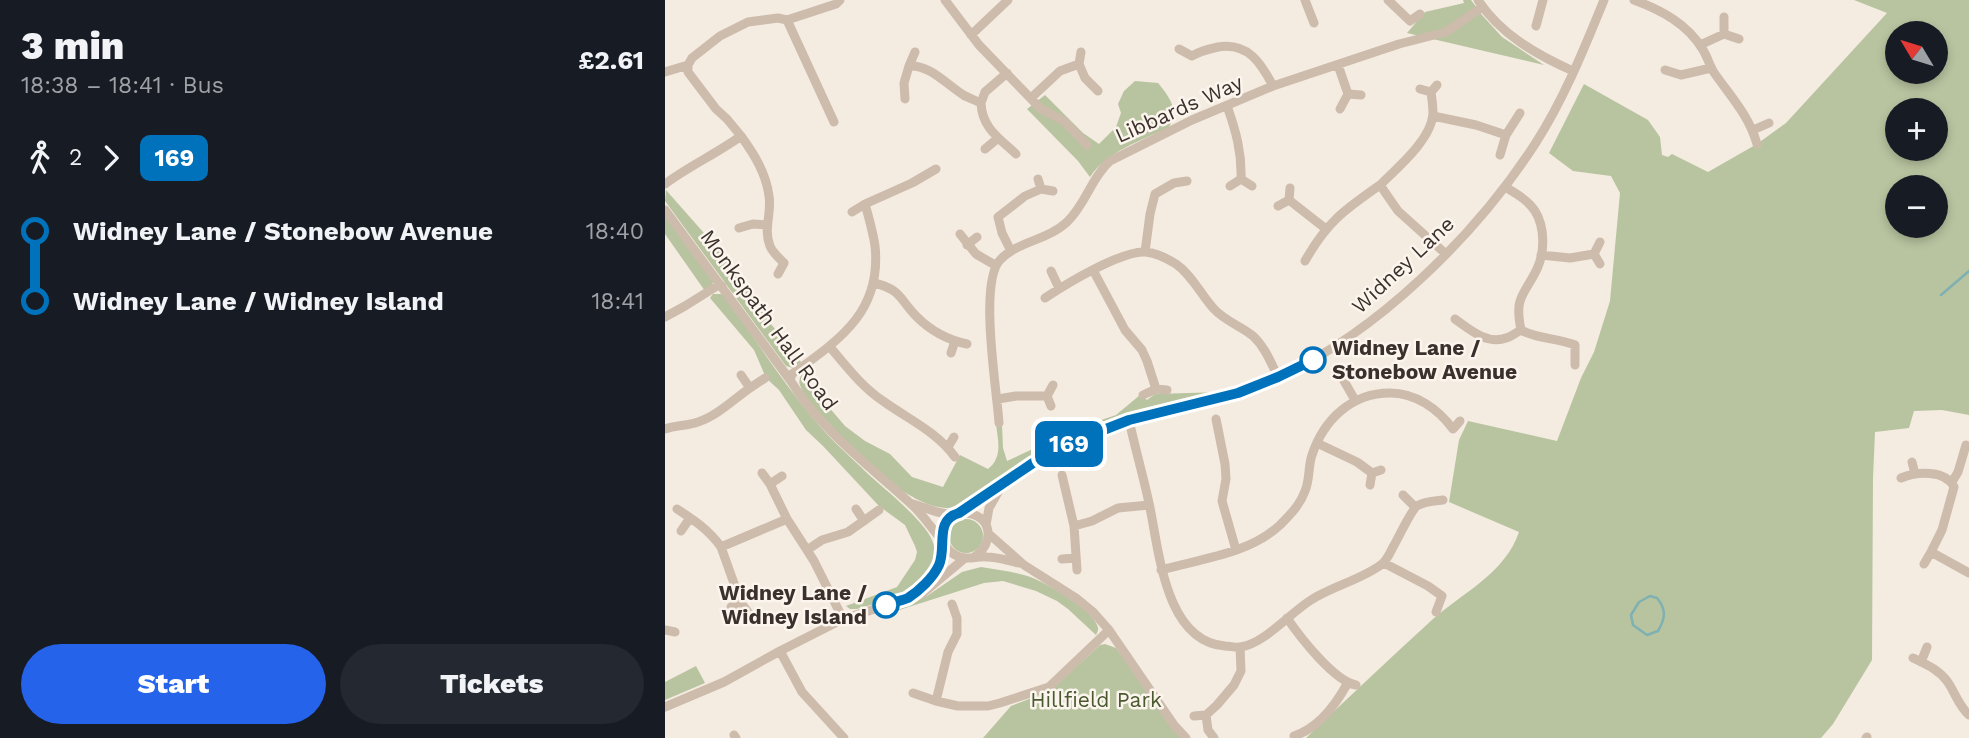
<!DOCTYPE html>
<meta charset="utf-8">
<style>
:root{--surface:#171b24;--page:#242831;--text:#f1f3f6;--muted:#9ea1a6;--accent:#2563eb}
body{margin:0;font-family:"Work Sans",sans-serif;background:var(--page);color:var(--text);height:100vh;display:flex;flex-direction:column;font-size:26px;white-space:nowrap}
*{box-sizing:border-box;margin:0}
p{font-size:23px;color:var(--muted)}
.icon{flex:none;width:38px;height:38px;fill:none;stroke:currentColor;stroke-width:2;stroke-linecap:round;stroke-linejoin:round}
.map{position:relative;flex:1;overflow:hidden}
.sheet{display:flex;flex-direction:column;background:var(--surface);width:665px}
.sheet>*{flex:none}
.badge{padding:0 14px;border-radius:10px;font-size:24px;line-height:46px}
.needle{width:46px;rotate:308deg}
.controls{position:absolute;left:1220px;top:21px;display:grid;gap:14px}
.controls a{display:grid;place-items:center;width:63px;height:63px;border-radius:50%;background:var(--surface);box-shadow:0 4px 10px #0003;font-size:35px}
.map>.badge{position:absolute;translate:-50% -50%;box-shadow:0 0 0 4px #fff}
.legs{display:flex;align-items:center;gap:10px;height:77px;padding:0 21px;font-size:23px}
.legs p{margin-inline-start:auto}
.overview{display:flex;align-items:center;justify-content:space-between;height:119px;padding:0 21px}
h1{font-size:38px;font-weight:800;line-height:52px}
.action{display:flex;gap:14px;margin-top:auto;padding:14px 21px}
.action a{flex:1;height:80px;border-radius:42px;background:var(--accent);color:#fff;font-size:28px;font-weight:800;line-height:80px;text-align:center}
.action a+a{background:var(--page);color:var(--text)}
ul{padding:0 21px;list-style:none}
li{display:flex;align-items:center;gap:24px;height:70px;font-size:26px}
li i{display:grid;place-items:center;width:10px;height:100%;margin:0 9px;background:currentColor}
li i::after{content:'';width:18px;height:18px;margin:-9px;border:5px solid;border-radius:50%;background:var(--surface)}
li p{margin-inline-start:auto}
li:first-child i{background:linear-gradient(#0000 50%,currentColor 0)}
li:last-child i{background:linear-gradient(currentColor 50%,#0000 0)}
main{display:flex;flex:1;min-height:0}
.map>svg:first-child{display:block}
.green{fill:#b8c4a0;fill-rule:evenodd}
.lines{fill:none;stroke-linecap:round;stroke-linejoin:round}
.stream{stroke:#7fb0b2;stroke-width:2.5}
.minor{stroke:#cdbbac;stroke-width:9}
.line-1-casing{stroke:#fff;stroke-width:16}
.line-1{stroke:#0072bc;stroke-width:10}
.stop-1-dot{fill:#fff;stroke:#0072bc;stroke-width:3.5}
.labels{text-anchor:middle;stroke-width:5;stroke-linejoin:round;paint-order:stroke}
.street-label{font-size:21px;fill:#3b302b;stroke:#fbf5ee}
.stop-label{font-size:21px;font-weight:bold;fill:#3b302b;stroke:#fbf5ee;text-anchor:start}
.park-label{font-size:21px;fill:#4a5a2e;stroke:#fbf5ee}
</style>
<main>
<section class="sheet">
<div class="overview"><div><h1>3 min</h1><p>18:38 – 18:41 · Bus</p></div><b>£2.61</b></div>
<div class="legs"><svg class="icon" aria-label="walk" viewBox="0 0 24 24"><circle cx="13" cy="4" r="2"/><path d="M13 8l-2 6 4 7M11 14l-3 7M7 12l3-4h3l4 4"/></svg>2<svg class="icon" aria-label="forward" viewBox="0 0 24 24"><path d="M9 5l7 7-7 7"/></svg><b class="badge" style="background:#0072bc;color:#fff">169</b></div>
<ul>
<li><i style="color:#0072bc"></i><b>Widney Lane / Stonebow Avenue</b><p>18:40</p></li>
<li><i style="color:#0072bc"></i><b>Widney Lane / Widney Island</b><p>18:41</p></li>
</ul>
<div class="action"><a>Start</a><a>Tickets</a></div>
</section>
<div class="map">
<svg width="1304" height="738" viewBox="0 0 1304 738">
<rect width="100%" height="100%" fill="#f4ebe1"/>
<path class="green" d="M798 0H806L817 15 837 37 879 65 742 33 760 12 799 3Z
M1189 0H1304V415L1277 410 1249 411 1244 428 1210 432 1208 478 1207 660 1168 724 1156 738H641C683 698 725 658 768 619 799 592 840 573 854 532L784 502 794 440 803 421 892 441 916 378 929 352 945 301 955 193 946 176 908 171 884 153 919 84 983 120 995 137 997 155 1003 157 1007 154 1043 172 1092 144 1121 123 1222 13ZM1232 33H1270V72H1232ZM1232 110H1270V149H1232ZM1232 187H1270V226H1232Z
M470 81 493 83C504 96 516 112 503 128 477 140 441 152 425 177L413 161 362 109 380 95 418 133 434 144 451 127 456 113 453 104 459 91Z
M1 190 61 258 106 324 136 362 128 368 121 366 0 201Z
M0 216 48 282 47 286 40 291 0 234Z
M48 294H59C89 338 118 383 153 424 168 442 186 457 202 473 218 488 268 527 269 547 271 589 222 600 192 609H185L181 606 232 587 250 560 252 552 250 546 240 525 214 506 158 446 141 430 114 390 101 378 89 350 45 298Z
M139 371 150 391 180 426 200 441 225 454 247 477 278 487 295 455 323 469C338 457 333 441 331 424L337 425 338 448 342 461 413 428 451 415 475 395 482 400 490 394 557 392C522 404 486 416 451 428 415 440 380 452 348 472 328 485 309 507 283 508 245 509 188 451 164 423 156 414 138 397 135 385 133 380 136 375 139 371Z
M284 536a17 17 0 1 1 34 0a17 17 0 1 1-34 0Z
M316 567C334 570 353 572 370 579 386 586 426 609 432 625 434 629 433 631 431 635L403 609 392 601 371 591 338 581 319 583 228 612 262 596 297 572Z
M440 644 451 648 517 738H318L346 706 385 691 435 645Z
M31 666 40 683 0 700V682Z"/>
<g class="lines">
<path class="stream" d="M1276 295 1304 271
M985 596 992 598C1002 610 1000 619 993 631L982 635 968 625 966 615 974 602Z"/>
<path class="minor" d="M280 0 314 45 376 109 399 121 422 145
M640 0 649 23
M723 0 745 21 755 14
M813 0C835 34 872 55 908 71
M969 0C996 10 1023 24 1038 50 1043 58 1045 67 1050 74 1067 98 1084 116 1092 144
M122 20 169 122
M871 26 878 0
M1059 34 1074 39
M306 35 343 0
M1035 45 1059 34V17
M514 49 527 56C535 51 544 49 553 47 583 42 596 63 608 86
M414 64 416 52
M673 65 683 94 675 109
M244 66 250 52
M1000 70 1016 75 1046 68
M0 72 23 65
M772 85 766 92C767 99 768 107 768 114 766 140 732 168 715 185L733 211 781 254
M755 89 766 92
M683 94 696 95
M366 98 395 71 414 64 420 78 433 91
M240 99 239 83 244 66C265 64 283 86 300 96 305 98 311 101 316 103L320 92 342 73
M316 103C317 128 334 138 351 154
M562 106C571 131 577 153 576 179L565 186
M768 116 811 125 841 135 855 113
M1088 130 1104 123
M76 136C89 154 101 173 104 196 107 213 98 229 105 246 107 252 114 258 119 263L113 274
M320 149 333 138
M835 155 841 135
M576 179 587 186
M0 184C24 166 51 154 76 136L62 119 51 109 23 72V65L27 58 55 36 83 22 113 18 122 20 171 4 175 0
M840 187C850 193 863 200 870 211 880 227 880 252 872 269 859 296 849 296 856 330 872 339 893 338 910 345V365
M625 188 624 200 661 229
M376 189 388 191
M613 206 624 200
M0 210 125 380C156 430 202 464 245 503 257 513 266 528 277 540
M187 212 200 204
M74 228 88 224 102 225
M295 234 311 254 330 265
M302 245 312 237
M346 251 337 233 333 217 360 196 376 189 373 179
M480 252 485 214 490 194 509 183 522 181
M929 254 935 264
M876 255 905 258 929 254 935 242
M640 261C662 222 679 210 715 185
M428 270 460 330 477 350 482 361 491 389 478 395
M386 271 394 288
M209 283C236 289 235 300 252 317 266 331 283 340 302 344
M380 298C401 284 457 250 481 252 490 253 503 259 511 264 527 275 536 295 549 309 560 321 576 326 588 336 600 347 606 363 613 377
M0 317 20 306 52 286H57
M790 319C804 329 822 345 841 338 846 337 852 332 856 330
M165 347C181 366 197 387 218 401 243 419 271 431 290 457
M286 353 290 341
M675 374 690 400
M125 380 127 374C174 340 217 312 210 246 208 232 204 218 200 204L247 183 271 169
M85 388 100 378
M491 389 502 390
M382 396 386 406
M333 399 351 396H382L388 385
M551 419 560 464 561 479 557 501 571 550
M464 420C470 448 478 475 484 503 494 548 499 641 560 646 565 646 571 648 576 647 600 643 625 613 646 600 668 586 698 579 717 564 722 560 725 553 728 547 733 539 746 510 752 506 760 501 769 501 778 500
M334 423C332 390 313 280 336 259 354 241 383 240 402 222 421 204 426 178 445 161L527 120 608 86 734 44 781 32 817 7
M0 429C11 425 22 426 33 422 52 416 69 399 85 388L76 375
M652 443 692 462 707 473
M283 447 289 437
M1247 462 1250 474
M97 473 105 484 122 519 149 561 178 619
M397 475 409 526 427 521 453 508 484 505
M1236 478C1251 472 1280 469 1289 487L1277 530 1266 552 1304 573
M1287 482 1293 472 1301 445
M105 484 117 476
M705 485 707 473 716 470
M738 495 750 507
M248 504 272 512 287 515
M12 509C29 520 44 530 56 547
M191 509 199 521
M294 513C350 476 401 439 466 419 516 405 567 398 614 377 713 332 811 235 870 144 899 99 919 49 939 0
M321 525 324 508 336 487
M409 526 412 570
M16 531 25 518
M324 534 359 565 411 598 428 612 444 630 509 725 521 738
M142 550 157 540 183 532 214 510
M309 557C331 543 327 513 298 513 272 513 270 549 295 557 303 560 313 556 322 557 333 557 343 561 354 563
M397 559 411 558
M719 563 763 586 777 596 771 612
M1259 564 1266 552
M496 570C535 559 584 554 615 525 625 515 635 505 640 491 645 480 643 466 647 455 659 419 687 393 725 393 751 393 773 409 788 429L795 421
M247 594C268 576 273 572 278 544
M76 603 86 616
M66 607 76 603 56 547 122 519
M622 618C635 637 669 681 691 685
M0 630 10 632
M115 651 137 692 179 738
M1248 658C1260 664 1273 669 1282 681 1290 692 1293 705 1304 715
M1256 662 1262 647
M248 693 271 701 293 706H323L335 703 384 687 444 630
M271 701 283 652 292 634V618L287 604
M0 707 59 682 115 651 178 619 257 594 300 558
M541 715 543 730 549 738
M529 716 541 715 552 705 569 685 576 671 575 647
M69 735 71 738
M629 736C654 728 670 706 682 684
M1201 738 1202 737"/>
</g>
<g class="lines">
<defs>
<path id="line-1" d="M221 605C228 602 236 601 243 598 254 591 268 578 274 565 282 547 269 520 294 513L368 463 418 438 464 420 573 393 613 377 648 360"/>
</defs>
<use href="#line-1" class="line-1-casing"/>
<use href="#line-1" class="line-1"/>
</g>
<g class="stop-1-dot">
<circle cx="648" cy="360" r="12"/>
<circle cx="221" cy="605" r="12"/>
</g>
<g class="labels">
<g class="street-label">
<text transform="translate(514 109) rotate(-24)" y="7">Libbards Way</text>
<text transform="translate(738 265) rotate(-43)" y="7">Widney Lane</text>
<text transform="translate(104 320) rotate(54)" y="7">Monkspath Hall Road</text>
</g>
<g class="stop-label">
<text x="667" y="355">Widney Lane /<tspan x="667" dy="24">Stonebow Avenue</tspan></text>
<text x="202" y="600" text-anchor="end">Widney Lane /<tspan x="202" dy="24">Widney Island</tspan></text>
</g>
<g class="park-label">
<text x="431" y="707">Hillfield Park</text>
</g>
</g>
</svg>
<div class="controls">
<a><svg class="needle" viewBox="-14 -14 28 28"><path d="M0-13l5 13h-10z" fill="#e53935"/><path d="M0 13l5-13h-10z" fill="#9ea1a6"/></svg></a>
<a>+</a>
<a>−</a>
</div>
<b class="badge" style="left:404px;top:444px;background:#0072bc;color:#fff">169</b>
</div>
</main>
